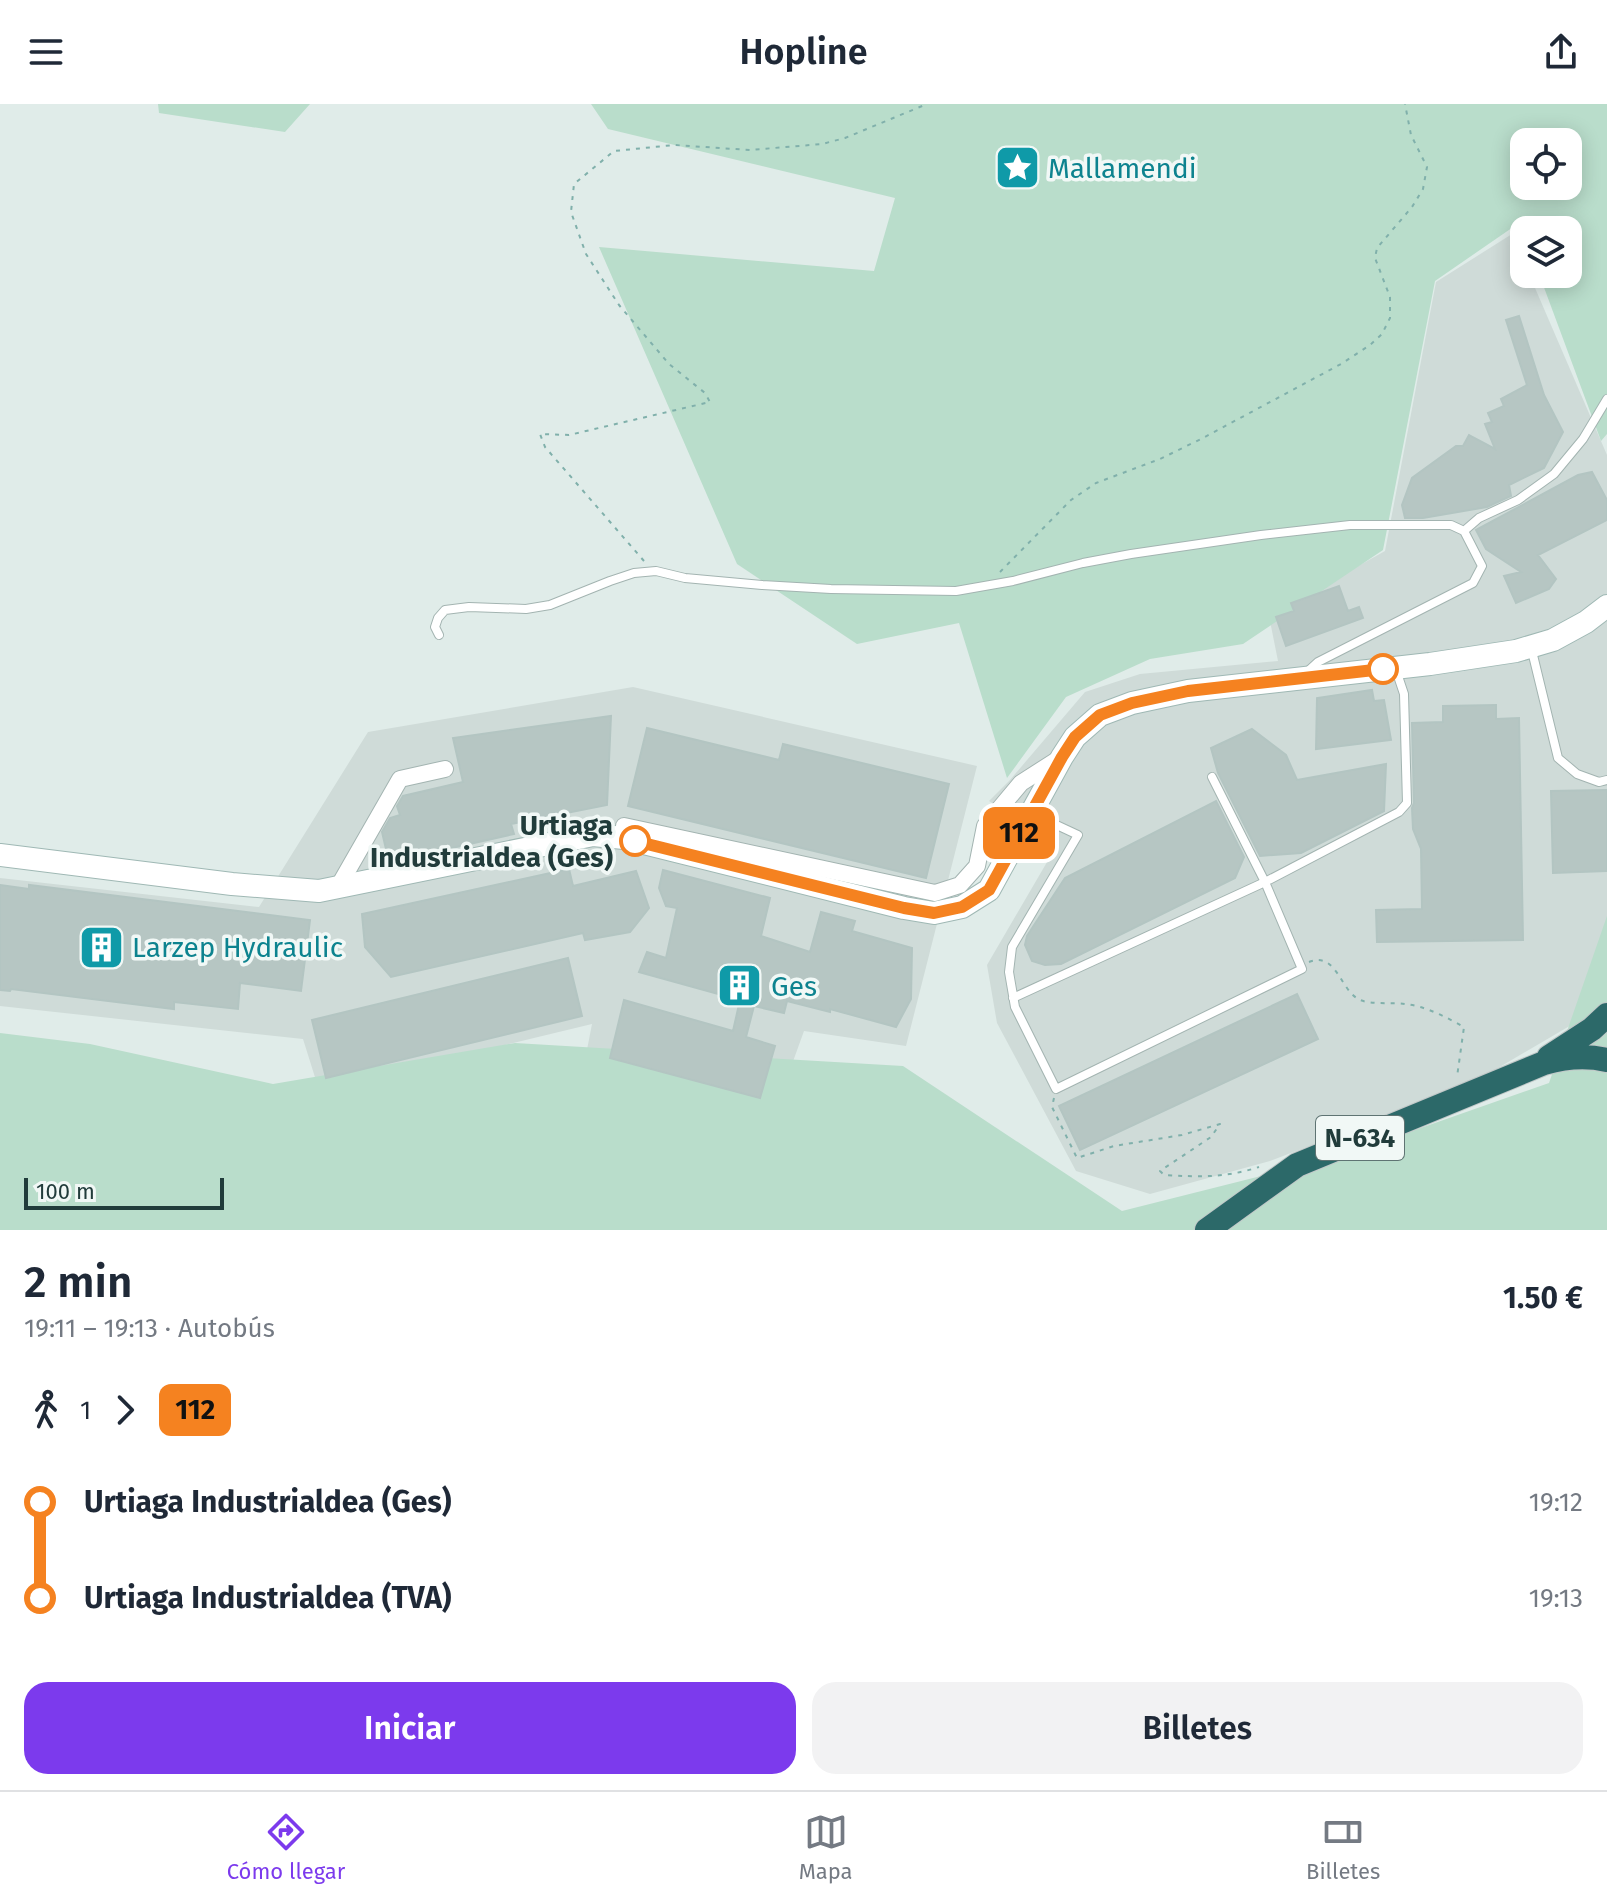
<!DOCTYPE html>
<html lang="es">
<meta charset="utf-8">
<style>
:root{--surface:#fff;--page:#f2f2f3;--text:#1f2937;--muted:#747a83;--line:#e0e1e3;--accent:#7c3aed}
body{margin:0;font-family:"Fira Sans",sans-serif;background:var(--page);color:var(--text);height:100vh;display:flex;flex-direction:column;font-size:30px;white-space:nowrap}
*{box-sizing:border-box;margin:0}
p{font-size:26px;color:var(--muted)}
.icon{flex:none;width:44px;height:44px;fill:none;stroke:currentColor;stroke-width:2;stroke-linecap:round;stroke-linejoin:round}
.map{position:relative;height:1126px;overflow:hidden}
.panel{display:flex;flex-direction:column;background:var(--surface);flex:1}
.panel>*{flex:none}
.badge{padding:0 16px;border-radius:12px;font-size:28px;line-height:52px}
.fabs{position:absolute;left:1510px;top:24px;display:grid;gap:16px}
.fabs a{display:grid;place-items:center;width:72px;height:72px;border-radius:16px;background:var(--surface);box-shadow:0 4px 20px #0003;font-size:40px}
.scale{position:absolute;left:24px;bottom:20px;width:200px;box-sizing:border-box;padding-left:8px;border:4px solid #213c3b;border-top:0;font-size:22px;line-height:28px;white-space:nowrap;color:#213c3b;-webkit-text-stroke:6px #f1f8f6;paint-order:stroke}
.map>.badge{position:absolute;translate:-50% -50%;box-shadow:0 0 0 4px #fff}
.legs{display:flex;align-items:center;gap:12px;height:88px;padding:0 24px;font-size:26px}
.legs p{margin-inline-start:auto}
.overview{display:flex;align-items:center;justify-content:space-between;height:136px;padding:0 24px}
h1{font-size:44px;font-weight:600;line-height:60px}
.button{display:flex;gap:16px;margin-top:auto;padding:16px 24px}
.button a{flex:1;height:92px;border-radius:24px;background:var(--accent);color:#fff;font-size:32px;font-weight:600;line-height:92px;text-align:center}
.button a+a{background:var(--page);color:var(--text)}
ul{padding:0 24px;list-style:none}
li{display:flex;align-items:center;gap:28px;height:96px;font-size:30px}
li i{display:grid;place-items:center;width:12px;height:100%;margin:0 10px;background:currentColor}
li i::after{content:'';width:20px;height:20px;margin:-10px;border:6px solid;border-radius:50%;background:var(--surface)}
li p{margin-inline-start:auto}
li:first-child i{background:linear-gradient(#0000 50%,currentColor 0)}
li:last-child i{background:linear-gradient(currentColor 50%,#0000 0)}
header{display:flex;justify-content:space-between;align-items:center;height:104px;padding:0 24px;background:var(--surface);font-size:36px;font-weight:600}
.tabs{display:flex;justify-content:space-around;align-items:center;height:112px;border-top:2px solid var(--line);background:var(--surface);font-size:22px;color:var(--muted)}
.tabs a{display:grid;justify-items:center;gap:4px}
.tabs .active{color:var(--accent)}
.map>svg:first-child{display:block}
.built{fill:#cfdbd8}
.green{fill:#b9ddcb;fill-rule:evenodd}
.building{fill:#b6c6c3;stroke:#b3c5c2;stroke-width:2}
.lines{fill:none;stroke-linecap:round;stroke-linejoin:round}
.lane-casing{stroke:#a3b4b1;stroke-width:10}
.street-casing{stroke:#a3b4b1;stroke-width:18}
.secondary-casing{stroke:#9fb8b4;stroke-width:24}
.highway-casing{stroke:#c1c8c8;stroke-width:26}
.path{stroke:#80b0ab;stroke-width:2;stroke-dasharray:4 6;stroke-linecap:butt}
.lane{stroke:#fff;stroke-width:8}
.street{stroke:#fff;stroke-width:16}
.secondary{stroke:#fff;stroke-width:22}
.highway{stroke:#2c6969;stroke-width:24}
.line-1-casing{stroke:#fff;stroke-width:18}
.line-1{stroke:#f58220;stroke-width:12}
.stop-1-dot{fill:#fff;stroke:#f58220;stroke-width:4}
.labels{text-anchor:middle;stroke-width:7;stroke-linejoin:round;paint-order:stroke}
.shield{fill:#f1f8f6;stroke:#5f7473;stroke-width:2}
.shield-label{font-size:26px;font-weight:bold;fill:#213c3b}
.culture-label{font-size:28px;fill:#0d838f;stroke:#f1f8f6;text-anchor:start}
.stop-label{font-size:28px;font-weight:bold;fill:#213c3b;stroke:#f1f8f6;text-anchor:end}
</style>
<header><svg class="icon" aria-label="menu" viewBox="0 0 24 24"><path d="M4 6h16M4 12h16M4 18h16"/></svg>Hopline<svg class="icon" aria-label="share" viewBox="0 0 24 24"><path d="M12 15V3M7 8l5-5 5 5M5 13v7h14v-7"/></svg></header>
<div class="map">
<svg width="1607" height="1126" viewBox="0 0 1607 1126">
<rect width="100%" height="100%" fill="#e0ece9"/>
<path class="built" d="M1512 130 1524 158V170H1529L1607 351V860L1590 910 1469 981 1270 1057 1150 1090 1076 1067 997 919 987 861 1057 741 989 697 1010 676 1085 588 1140 570 1278 557 1269 512 1385 447 1436 178Z
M633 583 977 662 906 942 804 927 774 1010 584 961 592 920 319 986 303 935 0 902V774L259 803 368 628Z"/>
<path class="green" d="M158 0H310L285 28 159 9Z
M591 0H1607V330L1601 337 1539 170H1568V126H1524V130L1519 119 1435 177 1383 446 1243 540 1150 555 1066 593 1007 674 959 519 857 540 737 460 599 143 874 167 895 94 608 25ZM1524 38H1568V82H1524Z
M1607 812V1126H0V929L90 940 273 980 515 939 903 962 1122 1107 1341 1052 1549 979Z"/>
<path class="building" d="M1519 212 1544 291 1563 328 1544 364 1509 381 1511 392 1487 403 1423 414H1405L1402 401 1412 374 1456 342H1463L1469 331 1495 345 1485 320 1492 318 1488 309 1504 302 1501 295 1527 281 1506 216Z
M1592 368 1607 396V416L1538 451 1556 475 1549 485 1516 499 1504 472 1521 468 1486 445 1476 426 1578 371Z
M1339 482 1348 507 1359 503 1363 514 1286 542 1276 513 1294 507 1291 499Z
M1372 586 1374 597 1384 596 1391 636 1316 645 1317 594Z
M1496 601V615L1519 614 1523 836 1377 838 1376 806 1422 805 1421 745 1413 725 1412 704 1414 699 1412 619 1443 618V602Z
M611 612 607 701 511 720 514 730 389 758 382 728 390 714 400 711 397 702 403 692 463 678 453 634Z
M647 624 779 656 783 640 949 680 926 774 628 702Z
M1252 625 1286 651 1297 676 1386 660 1384 707 1301 749 1260 752 1218 669 1211 644Z
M1607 686V767L1553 769 1551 687Z
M1216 697 1244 753 1235 774 1061 860 1045 861 1032 857 1025 841 1027 832 1065 774Z
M569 765 573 782 636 767 649 804 630 828 585 836 583 829 391 873 365 843 362 810Z
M663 766 770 794 761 832 810 848 821 808 855 817 852 827 912 844 911 895 896 923 830 905V908L787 897 784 909 754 902 746 933 775 942 760 994 610 954 624 896 733 927 740 896 639 868 647 848 666 854 677 804 666 802 659 784Z
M0 781 29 785V781L310 816 301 887 240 879 238 905 174 898V905L11 885 10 887 0 886Z
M568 854 582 912 326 974 312 916Z
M1297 890 1318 935 1080 1046 1059 1002Z"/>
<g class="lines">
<defs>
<path id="lane" d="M1464 427 1479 414 1518 396 1554 370 1583 335 1607 295
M439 531 435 523 438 514 445 506 469 503 526 505 550 501 610 477 634 469 656 467 685 474 762 481 831 485 956 487 1013 477 1083 459 1131 450 1261 431 1350 421H1451L1464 427 1482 462 1473 479 1318 558 1306 569
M1531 543 1558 654 1577 670 1599 678 1607 676
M1033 710 1078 731 1012 843 1009 868 1015 903 1056 985 1302 865 1265 778 1212 673
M1013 894 1265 778 1399 708 1407 699 1404 590 1396 566"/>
<path id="street" d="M624 734V722L935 789 960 781 977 762 985 722 1021 679 1060 654
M337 785 400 675 445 665"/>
<path id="secondary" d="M0 751 232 780 319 787 593 731 624 734 904 804 934 809 962 803 989 786 1062 653 1075 633 1100 611 1132 599 1188 587 1430 560 1516 547 1553 536 1586 518 1607 502"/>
<path id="highway" d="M1549 953 1592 925 1607 911
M1207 1126 1297 1061 1544 959C1565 953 1585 951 1607 956"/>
</defs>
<use href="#lane" class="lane-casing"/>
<use href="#street" class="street-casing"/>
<use href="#secondary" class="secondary-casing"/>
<use href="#highway" class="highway-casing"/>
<path class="path" d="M644 457 545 343 540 330 569 331 710 298 705 289 669 260 619 201 586 150 571 108 574 80 614 47 674 41 750 46 822 40 845 34 927 0
M1000 468 1071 396 1096 379 1160 355 1201 335 1341 260 1370 241 1382 230 1390 214V193L1375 154 1377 144 1412 103 1423 85 1427 63 1411 31 1405 0
M1309 858C1337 847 1340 887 1360 896 1373 901 1391 898 1405 900 1425 902 1446 913 1464 923L1457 973
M1054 994 1052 1003 1077 1054 1114 1042 1182 1031 1220 1020 1211 1033 1160 1067 1164 1071C1199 1073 1225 1074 1259 1063"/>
<use href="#lane" class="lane"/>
<use href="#street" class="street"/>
<use href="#secondary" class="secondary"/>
<use href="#highway" class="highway"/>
</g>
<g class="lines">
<defs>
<path id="line-1" d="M635 737 904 804 934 809 962 803 989 786 1062 653 1075 633 1100 611 1132 599 1188 587 1383 565"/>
</defs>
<use href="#line-1" class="line-1-casing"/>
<use href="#line-1" class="line-1"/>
</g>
<defs>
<symbol id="sight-square" viewBox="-11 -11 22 22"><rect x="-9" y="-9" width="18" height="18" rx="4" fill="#0f9aa8" stroke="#f1f8f6"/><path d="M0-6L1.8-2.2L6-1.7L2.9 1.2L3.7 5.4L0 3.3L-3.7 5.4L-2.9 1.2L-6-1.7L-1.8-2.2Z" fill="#fff"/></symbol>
<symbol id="building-square" viewBox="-11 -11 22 22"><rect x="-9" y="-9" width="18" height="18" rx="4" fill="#0f9aa8" stroke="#f1f8f6"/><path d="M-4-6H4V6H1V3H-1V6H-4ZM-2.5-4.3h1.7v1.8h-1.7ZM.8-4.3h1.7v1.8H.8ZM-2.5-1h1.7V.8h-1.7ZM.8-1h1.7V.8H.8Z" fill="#fff"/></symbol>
</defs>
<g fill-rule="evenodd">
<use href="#sight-square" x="992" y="38" width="51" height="51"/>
<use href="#building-square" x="76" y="818" width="51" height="51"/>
<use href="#building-square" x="714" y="856" width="51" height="51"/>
</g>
<g class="stop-1-dot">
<circle cx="1383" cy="565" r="14"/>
<circle cx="635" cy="737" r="14"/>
</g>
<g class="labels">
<rect class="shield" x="1316" y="1012" width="88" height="44" rx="6"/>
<g class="shield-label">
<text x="1360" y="1043">N-634</text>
</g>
<g class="culture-label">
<text x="1048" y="74">Mallamendi</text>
<text x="132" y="853">Larzep Hydraulic</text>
<text x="771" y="892">Ges</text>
</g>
<g class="stop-label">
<text x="613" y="731">Urtiaga<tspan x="613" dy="32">Industrialdea (Ges)</tspan></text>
</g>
</g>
</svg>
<div class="fabs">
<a><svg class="icon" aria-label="locate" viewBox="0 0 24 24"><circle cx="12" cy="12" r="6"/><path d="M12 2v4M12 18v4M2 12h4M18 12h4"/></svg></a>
<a><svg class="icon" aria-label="layers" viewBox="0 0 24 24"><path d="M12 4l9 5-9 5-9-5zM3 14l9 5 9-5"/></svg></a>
</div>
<div class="scale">100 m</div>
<b class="badge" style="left:1019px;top:729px;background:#f58220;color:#111">112</b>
</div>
<section class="panel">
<div class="overview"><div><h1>2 min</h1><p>19:11 – 19:13 · Autobús</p></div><b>1.50 €</b></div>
<div class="legs"><svg class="icon" aria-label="walk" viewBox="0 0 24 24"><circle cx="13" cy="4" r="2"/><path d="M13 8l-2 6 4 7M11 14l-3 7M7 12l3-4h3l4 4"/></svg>1<svg class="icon" aria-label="forward" viewBox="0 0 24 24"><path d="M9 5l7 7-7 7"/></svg><b class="badge" style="background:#f58220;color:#111">112</b></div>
<ul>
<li><i style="color:#f58220"></i><b>Urtiaga Industrialdea (Ges)</b><p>19:12</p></li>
<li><i style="color:#f58220"></i><b>Urtiaga Industrialdea (TVA)</b><p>19:13</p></li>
</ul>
<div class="button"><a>Iniciar</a><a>Billetes</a></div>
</section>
<nav class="tabs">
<a class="active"><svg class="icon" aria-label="directions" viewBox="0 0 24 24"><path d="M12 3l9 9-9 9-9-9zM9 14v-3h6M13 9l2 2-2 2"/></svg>Cómo llegar</a>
<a><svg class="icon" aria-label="map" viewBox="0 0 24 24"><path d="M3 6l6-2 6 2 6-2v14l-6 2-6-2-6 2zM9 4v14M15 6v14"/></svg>Mapa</a>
<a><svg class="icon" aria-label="tickets" viewBox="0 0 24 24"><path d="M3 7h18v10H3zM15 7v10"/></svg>Billetes</a>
</nav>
